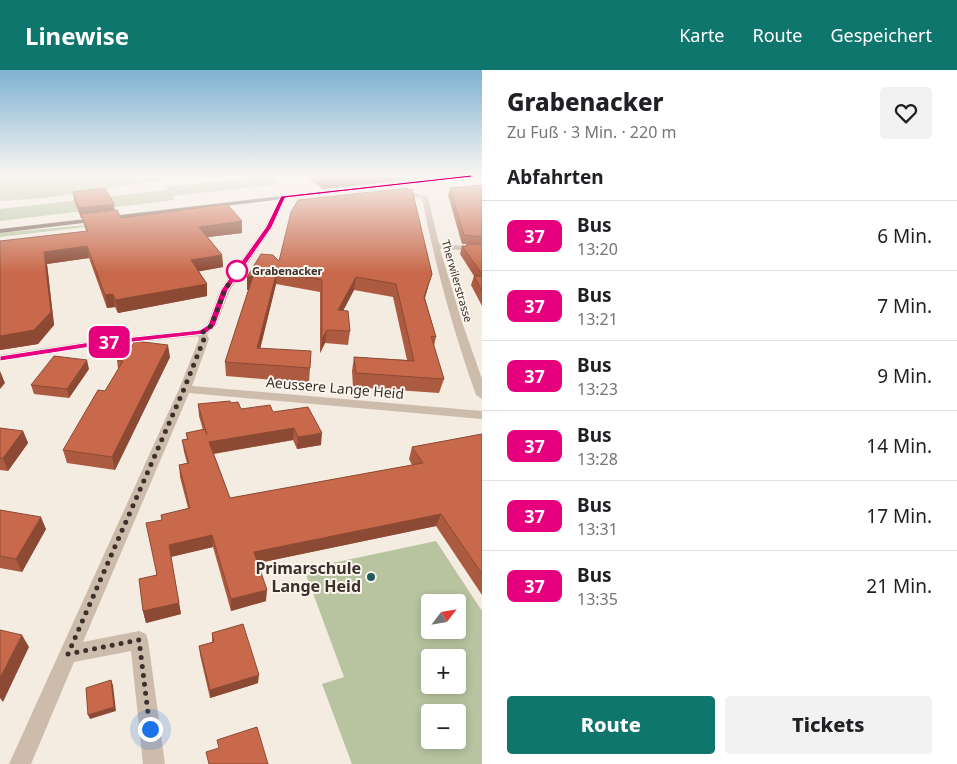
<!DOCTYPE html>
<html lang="de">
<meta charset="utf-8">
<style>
:root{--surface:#fff;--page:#f2f2f2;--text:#202124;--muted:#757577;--line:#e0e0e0;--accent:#0f766e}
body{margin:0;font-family:"Noto Sans",sans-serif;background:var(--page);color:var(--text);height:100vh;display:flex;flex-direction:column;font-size:19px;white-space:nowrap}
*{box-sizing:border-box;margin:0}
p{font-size:16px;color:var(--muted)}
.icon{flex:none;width:28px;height:28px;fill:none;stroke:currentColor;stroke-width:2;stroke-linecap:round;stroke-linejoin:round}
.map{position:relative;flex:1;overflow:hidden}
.details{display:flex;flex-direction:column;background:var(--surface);width:475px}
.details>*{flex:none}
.badge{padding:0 10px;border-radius:8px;font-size:18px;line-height:32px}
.needle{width:32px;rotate:59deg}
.controls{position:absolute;left:421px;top:524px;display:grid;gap:10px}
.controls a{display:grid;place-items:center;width:45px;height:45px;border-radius:5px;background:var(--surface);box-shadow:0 2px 8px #0003;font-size:25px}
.you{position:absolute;width:25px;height:25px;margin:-12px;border:4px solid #fff;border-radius:50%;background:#1a73e8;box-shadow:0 0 0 8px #1a73e833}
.map>.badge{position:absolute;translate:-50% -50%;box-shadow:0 0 0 2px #fff}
h2{padding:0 25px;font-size:19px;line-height:45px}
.round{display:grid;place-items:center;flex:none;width:52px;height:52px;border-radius:5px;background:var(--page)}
.summary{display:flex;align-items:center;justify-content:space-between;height:85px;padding:0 25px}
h1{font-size:24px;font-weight:800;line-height:38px}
.cta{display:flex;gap:10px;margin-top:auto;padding:10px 25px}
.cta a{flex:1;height:58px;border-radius:5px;background:var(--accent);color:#fff;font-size:20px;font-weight:800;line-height:58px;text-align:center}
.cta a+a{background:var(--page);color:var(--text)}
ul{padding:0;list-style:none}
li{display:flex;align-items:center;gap:15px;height:70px;padding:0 25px;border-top:1px solid var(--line)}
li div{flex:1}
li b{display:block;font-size:19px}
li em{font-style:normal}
li .badge{min-width:55px;font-weight:700;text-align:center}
header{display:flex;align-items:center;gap:30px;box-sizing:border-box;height:70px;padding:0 25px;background:var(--accent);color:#fff}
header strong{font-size:24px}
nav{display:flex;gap:28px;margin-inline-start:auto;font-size:18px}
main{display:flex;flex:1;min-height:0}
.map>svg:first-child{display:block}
.green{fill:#b8c4a0;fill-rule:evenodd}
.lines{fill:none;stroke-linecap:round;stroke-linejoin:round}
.street{fill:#cdbbac;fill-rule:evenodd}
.primary{fill:#7d675c;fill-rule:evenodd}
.wall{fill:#ac5a40}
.shaded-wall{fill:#8c4a34}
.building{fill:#c8694b;stroke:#8c4a34}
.line{fill:#e6007e;stroke:#fff}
.walk{stroke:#3b302b;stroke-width:5;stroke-dasharray:0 9}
.stop-dot{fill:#fff;stroke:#e6007e;stroke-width:2.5}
.poi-dot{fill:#1f5a5e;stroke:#fbf5ee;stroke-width:2}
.labels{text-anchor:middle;stroke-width:4;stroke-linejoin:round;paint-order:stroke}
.far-stop-label{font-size:11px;font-weight:bold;fill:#3b302b;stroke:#fbf5ee;text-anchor:start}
.far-street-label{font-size:11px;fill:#3b302b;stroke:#fbf5ee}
.street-label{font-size:14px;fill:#3b302b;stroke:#fbf5ee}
.near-poi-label{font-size:16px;font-weight:bold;fill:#3b302b;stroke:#fbf5ee;text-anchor:end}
</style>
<header>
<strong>Linewise</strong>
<nav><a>Karte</a><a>Route</a><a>Gespeichert</a></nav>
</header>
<main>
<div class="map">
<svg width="482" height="694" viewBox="0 0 482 694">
<rect width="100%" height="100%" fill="#f4ebe1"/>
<path class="green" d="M0 106H189L44 128 0 131Z
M268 106 280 114 173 126 175 130 0 151V139L167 120 166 117Z
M162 148 0 167V163Z
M436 471 482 541V694H352L322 614 344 607 304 499ZM430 532H458V560H430ZM430 588H458V615H430ZM430 642H458V670H430Z"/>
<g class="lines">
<path class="street" d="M411 122 428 127 439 174 482 177V181L440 179 462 252 482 309V329L476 325C453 260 435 195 422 128 413 126 401 129 394 125Z
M281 126 286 127 273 157 230 220 216 256 207 264 209 269 192 316 482 341V349L189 323 83 572 139 561 146 564 148 570 165 694H143L131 581 74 592 31 694H9L179 319 199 269 198 266 97 276 0 291V285L97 270 199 260 207 255 220 220 265 157Z"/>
<path class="primary" d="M454 106H474L0 163V159Z"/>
</g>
<path class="wall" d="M309 106H407L406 110 323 119 309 109Z
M482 115V236L471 215 474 206 460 184 462 176H466L467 174H462L448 125 450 118Z
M407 119 428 217 425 228 436 267 434 276 444 309 439 323 353 317 352 301 354 287 407 290 393 227 354 220 343 241 350 261 348 275 325 273 320 283V222L276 214 260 278 310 298 309 313 226 306 225 292 249 219 247 220V207L279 191Z
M73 122 115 140 121 148 242 151V163L208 167 222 185 223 197 198 201 207 214V226L118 243 115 237 107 238 89 188 47 194 54 255 38 274 0 280V171L86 161 82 148H81L74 131Z
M170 287 115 400 67 393 63 380 105 321 118 299 117 290Z
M89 299 69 328 34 324 31 315Z
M231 333 241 339 273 342 321 375 297 379 293 370 214 384 230 428 412 395 409 389 412 377 482 364V525L436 456 258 493 266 531 231 541 213 477 171 487 181 544 146 553 143 541 156 505 162 450 188 438 180 407 179 395 187 393 184 382 182 370 187 369 186 363 203 360 199 346 198 334Z
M0 358 23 361 28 373 8 401 0 400Z
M0 440 46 459 22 502 0 498Z
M212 563 258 613 210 628 200 585 199 576 212 572Z"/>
<path class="shaded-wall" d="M366 106H407L406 110 323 119 324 111Z
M414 106H436L413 109Z
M114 134 115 144H81L82 148H81L79 138Z
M242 151V163L200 168 199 157Z
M87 176 89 188 47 194 54 255 38 274 0 280V266L44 182Z
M222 185 223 197 191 203V190Z
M277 201 276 214 257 292V278Z
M432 204 428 217 421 240 424 227Z
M253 206V218L247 220V207Z
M356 207 354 220 336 254 338 240Z
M207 214V226L118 243 115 230Z
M113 224 115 237 107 238 105 225Z
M327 260 325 273 320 283 322 269Z
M168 275 170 287 115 400 112 387Z
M87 290 89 299 69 328 67 319Z
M0 301 5 313 0 319Z
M294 358 293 370 210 384 209 372Z
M23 361 28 373 8 401 3 388Z
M322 363 321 375 297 379 298 367Z
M441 444 436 456 254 494V482Z
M41 447 46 459 22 502 16 489Z
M212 465 213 477 170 487 169 475Z
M267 520 266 531 231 541V529Z
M179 533 181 544 146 553 143 541Z
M22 565 29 577 3 632 0 628V608Z
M259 605 258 613 210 628V620Z
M111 610 113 615 116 641 90 649 88 645Z"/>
<path class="building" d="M317 106H366L324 111Z
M482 115V167L464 165 450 118Z
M105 118 114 134 79 138 73 122Z
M408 118 404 120 412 119 432 204 424 227 436 267 431 266 444 309 356 303 354 287 414 291 396 214 356 207 338 240 348 241 350 261 327 260 322 269V210L277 201 257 278 311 281 310 298 225 292 253 206 247 207 261 184 273 185 279 191 291 142 298 130Z
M227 134 242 151 199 157 222 185 191 190 207 214 115 230 113 224 105 225 87 176 44 182 51 242 34 260 0 266V171L88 161 81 144 117 140 121 148Z
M467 174H482V204L462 176H467Z
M474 206H482V221Z
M135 271 168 275 112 387 63 380 98 320 105 321 123 291 117 290 126 276H132Z
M54 286 87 290 67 319 31 315Z
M230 331 231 333 238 332 241 339 270 335 273 342 308 337 322 363 298 367 294 358 209 372 230 428 423 393 412 377 482 364V504L441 444 254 482 267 520 231 529 212 465 169 475 179 533 143 541 139 509 157 505 146 453 162 450 161 445 190 438 179 395 189 393 182 370 188 369 186 363 205 359 207 365 198 334Z
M0 358 23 361 3 388H0Z
M0 440 41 447 16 489 0 486Z
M243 554 259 605 210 620 199 576 214 572 212 563Z
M0 560 22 565 0 608Z
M111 610 114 637 88 645 86 618Z
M257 657 268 694H209L206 682 219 678 217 670Z"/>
<linearGradient id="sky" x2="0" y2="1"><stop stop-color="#7eb2d2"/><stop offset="0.52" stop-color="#faf6f2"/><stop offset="1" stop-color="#faf6f2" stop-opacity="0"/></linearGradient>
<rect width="482" height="203" fill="url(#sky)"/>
<path class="line" d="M471 105 472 107 285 128 272 157 228 220 215 256 205 264 97 276 0 291V286L97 271 200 260 208 255 221 220 266 157 281 126Z"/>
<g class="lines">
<path class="walk" d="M150 659 139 570 68 584 184 319 204 269 202 263 211 256 225 220 237 201"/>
</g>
<circle class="stop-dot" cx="237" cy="201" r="10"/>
<circle class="poi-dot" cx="371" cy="507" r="5"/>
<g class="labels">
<g class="far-stop-label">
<text x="252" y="205">Grabenacker</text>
</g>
<g class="far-street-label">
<text transform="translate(457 211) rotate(74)" y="4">Therwilerstrasse</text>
</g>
<g class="street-label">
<text transform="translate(335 318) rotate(5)" y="5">Aeussere Lange Heid</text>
</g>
<g class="near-poi-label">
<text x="361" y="504">Primarschule<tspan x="361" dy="18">Lange Heid</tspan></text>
</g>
</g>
</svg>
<div class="controls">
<a><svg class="needle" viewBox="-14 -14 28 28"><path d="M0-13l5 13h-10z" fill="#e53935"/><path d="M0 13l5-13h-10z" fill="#757577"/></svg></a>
<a>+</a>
<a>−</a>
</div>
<div class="you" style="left:150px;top:659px"></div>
<b class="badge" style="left:109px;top:272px;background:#e6007e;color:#fff">37</b>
</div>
<section class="details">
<div class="summary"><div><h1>Grabenacker</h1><p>Zu Fuß · 3 Min. · 220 m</p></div><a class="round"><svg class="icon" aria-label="heart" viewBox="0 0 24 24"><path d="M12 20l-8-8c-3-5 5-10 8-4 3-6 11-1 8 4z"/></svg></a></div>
<h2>Abfahrten</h2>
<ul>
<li><span class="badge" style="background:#e6007e;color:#fff">37</span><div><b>Bus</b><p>13:20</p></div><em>6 Min.</em></li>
<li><span class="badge" style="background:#e6007e;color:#fff">37</span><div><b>Bus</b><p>13:21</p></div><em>7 Min.</em></li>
<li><span class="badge" style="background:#e6007e;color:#fff">37</span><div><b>Bus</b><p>13:23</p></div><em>9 Min.</em></li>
<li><span class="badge" style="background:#e6007e;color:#fff">37</span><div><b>Bus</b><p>13:28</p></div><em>14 Min.</em></li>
<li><span class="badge" style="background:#e6007e;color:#fff">37</span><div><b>Bus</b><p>13:31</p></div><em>17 Min.</em></li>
<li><span class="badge" style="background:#e6007e;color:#fff">37</span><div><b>Bus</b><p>13:35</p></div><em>21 Min.</em></li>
</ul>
<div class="cta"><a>Route</a><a>Tickets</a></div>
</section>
</main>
